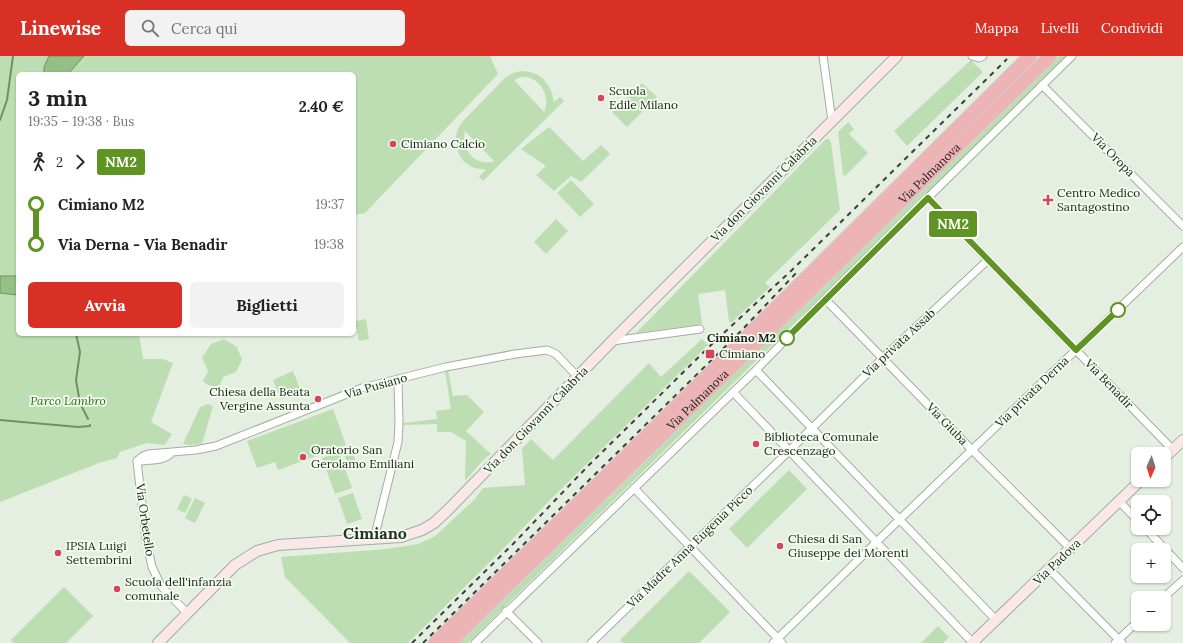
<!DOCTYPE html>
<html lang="it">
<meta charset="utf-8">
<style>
:root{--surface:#fff;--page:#f2f2f2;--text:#222;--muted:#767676;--accent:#d93025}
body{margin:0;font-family:Lora,serif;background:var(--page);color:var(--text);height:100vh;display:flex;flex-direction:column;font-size:15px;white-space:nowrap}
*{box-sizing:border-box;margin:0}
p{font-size:13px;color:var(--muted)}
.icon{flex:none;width:22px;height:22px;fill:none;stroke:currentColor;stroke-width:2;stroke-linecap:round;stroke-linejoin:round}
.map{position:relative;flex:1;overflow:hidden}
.details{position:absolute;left:16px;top:16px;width:340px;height:264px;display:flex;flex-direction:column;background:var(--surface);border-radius:6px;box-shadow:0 1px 3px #0004}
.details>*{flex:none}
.badge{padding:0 8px;border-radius:3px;font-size:14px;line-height:26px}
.needle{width:26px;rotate:183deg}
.buttons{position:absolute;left:1131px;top:391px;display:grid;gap:8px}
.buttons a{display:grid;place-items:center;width:40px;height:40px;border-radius:6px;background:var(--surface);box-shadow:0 1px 3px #0004;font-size:20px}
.map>.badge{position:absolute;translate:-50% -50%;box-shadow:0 0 0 2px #fff}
.legs{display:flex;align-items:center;gap:6px;height:44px;padding:0 12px;font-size:13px}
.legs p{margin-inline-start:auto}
.summary{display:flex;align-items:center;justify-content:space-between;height:68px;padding:0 12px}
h1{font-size:22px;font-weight:700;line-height:30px}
.action{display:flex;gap:8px;margin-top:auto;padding:8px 12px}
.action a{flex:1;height:46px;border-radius:6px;background:var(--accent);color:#fff;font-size:16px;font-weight:700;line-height:46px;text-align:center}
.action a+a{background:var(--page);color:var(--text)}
ul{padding:0 12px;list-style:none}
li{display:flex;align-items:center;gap:14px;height:40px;font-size:15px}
li i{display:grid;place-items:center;width:6px;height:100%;margin:0 5px;background:currentColor}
li i::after{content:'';width:10px;height:10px;margin:-5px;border:3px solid;border-radius:50%;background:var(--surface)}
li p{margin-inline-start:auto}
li:first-child i{background:linear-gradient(#0000 50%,currentColor 0)}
li:last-child i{background:linear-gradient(currentColor 50%,#0000 0)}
header{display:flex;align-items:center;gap:24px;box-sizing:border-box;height:56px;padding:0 20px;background:var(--accent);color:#fff}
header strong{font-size:19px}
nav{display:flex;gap:22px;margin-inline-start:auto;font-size:14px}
.search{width:280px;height:36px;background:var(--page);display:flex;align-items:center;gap:10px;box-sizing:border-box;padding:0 14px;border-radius:6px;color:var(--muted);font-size:15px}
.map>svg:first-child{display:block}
.green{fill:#bddeb2;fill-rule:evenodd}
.water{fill:#94c086;stroke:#709066}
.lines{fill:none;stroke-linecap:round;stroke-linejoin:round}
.stream{stroke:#709066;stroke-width:2}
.street-casing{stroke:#a3ada0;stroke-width:9}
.secondary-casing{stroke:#a3ada0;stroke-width:12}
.highway-casing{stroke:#d2d2d1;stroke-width:15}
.street{stroke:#fff;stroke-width:7}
.secondary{stroke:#fae8e9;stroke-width:10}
.highway{stroke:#edb4b6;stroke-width:13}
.rail{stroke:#3a3f38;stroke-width:2;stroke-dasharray:5 5;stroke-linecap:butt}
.line-1-casing{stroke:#fff;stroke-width:9}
.line-1{stroke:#5f9322;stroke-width:6}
.poi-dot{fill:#d6455a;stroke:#f2fdee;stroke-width:1.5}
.stop-1-dot{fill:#fff;stroke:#5f9322;stroke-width:2}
.labels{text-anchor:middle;stroke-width:3.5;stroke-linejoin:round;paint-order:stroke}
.poi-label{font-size:12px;fill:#1c201b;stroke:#f2fdee;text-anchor:start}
.street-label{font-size:12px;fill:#1c201b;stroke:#f2fdee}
.stop-label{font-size:12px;font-weight:bold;fill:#1c201b;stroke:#f2fdee;text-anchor:end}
.park-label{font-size:12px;font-style:italic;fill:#2e6517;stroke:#f2fdee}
.district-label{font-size:16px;font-weight:bold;fill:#272f24;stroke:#f2fdee}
</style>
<header>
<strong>Linewise</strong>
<div class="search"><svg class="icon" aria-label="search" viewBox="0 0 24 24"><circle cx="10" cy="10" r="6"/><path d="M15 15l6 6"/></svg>Cerca qui</div>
<nav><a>Mappa</a><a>Livelli</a><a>Condividi</a></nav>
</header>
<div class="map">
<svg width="1183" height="587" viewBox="0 0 1183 587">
<rect width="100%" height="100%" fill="#e4efe1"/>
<path class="green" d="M0 0H490L498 18 365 157 354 159V18H18V278H139L143 303H163L173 307 151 366 172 378 165 389 146 387 120 396 117 402 99 407 0 446Z
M1059 0H1067L468 587H459Z
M971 4 983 16 907 90 894 75Z
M522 15C542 16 551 28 554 46L560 41 564 45 483 125 479 121 486 113C461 116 447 85 462 66L506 21 513 17ZM521 21C538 19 552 40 544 56L514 24ZM465 75 494 105C475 112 460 92 465 75Z
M642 27 657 41 627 71 612 56Z
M848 66 854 73 849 78 868 97 845 120 843 119 838 76Z
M549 71 583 105 601 89 610 98 581 126 571 120 554 135 536 119 546 110 521 93Z
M826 83H829L831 87 840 154 765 227 770 231 731 267 729 265 725 234 698 238 702 268 636 277Z
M571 124 594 148 580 161 557 137Z
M556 163 568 175 546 198 534 186Z
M366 263 369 283 359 285 355 265Z
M224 283 237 291 242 304 236 316 223 321 219 332C212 329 209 331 203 325L208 315 202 302 211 288Z
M702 283 708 289 549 445 501 495 408 587H350L285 521 281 501 386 493 418 488 435 480 474 444 483 432 525 429 522 393 531 383 553 404 649 307 661 321Z
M448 314 453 340 467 339 484 356 466 375 491 398 484 403 465 425 466 385 451 376H437V368L403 369V367L437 363 436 355 451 353 445 315Z
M293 315 301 335 281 343 273 324Z
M208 348 213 350 202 388 189 389 183 388 200 351Z
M333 353 346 389 278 414 275 406 257 412 247 385Z
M351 392 357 408 349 411 343 395Z
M339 396 352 432 335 438 322 402Z
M789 414 807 433 747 492 729 473Z
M353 437 362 463 347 468 338 442Z
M184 439 192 443 185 457 177 453Z
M195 442 205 447 195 467 185 462Z
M689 515 730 556 699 587H623L620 584Z
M64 531 93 560 66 587H14L11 584Z
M938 570 949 581 943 587H921Z"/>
<path class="water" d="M49 0H84L68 18H44V11Z
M0 220H18V239L0 237Z"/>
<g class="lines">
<path class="stream" d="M0 64 7 44 13 0
M76 278 80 296 76 324 80 347 88 363
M0 364 78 371 90 370V369"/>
<defs>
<path id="street" d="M823 0 832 65
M972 0 979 2 983 0
M1042 29 1183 170
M928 142 1173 394
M825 243 972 394 1071 493
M612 285 700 273
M756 314 996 564
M733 336 973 587
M137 405 143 400 148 398 196 394 216 390 362 332 446 311 515 298 547 294 556 298 578 321
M137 405 146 483 152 511 161 530 188 558
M137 405C148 404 165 406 172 396
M634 432 782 587
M1119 445 1138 465
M1145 472 1183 512
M374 483 398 386 399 367 398 323
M1049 513 1122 587
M1163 542 1183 524
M506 555 538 587
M475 587 756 314 825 243 1072 0
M591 587 789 395 888 297 988 204
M773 587 899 464 1183 191
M1115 587 1138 565"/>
<path id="secondary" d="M1164 402 1183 384
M158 587 235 509 257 495 278 489 401 481 422 474 434 467 448 454 612 285 897 0
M972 587 1141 424"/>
<g id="highway">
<path d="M435 587 597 429 1030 0"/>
<path id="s1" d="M449 587 1050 0"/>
</g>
</defs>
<use href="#street" class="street-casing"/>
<use href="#secondary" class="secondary-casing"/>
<use href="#highway" class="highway-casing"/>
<use href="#street" class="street"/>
<use href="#secondary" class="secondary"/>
<use href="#highway" class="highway"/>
<path class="rail" d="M412 587 513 488 589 409 647 352 714 286 792 214 1007 3
M423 587 739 277 798 215"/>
</g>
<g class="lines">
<defs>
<path id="line-1" d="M787 282 928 142 1076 294 1118 254"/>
</defs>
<use href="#line-1" class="line-1-casing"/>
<use href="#line-1" class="line-1"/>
</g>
<g class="poi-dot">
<circle cx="601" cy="42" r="4"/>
<circle cx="393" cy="88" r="4"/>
<path d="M1046 138h4v4h4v4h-4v4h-4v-4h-4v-4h4z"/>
<rect x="705" y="293" width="10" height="10" rx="2"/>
<circle cx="318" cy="343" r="4"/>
<circle cx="756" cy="388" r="4"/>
<circle cx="303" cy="401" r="4"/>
<circle cx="780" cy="490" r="4"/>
<circle cx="58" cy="497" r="4"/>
<circle cx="117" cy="533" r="4"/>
</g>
<g class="stop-1-dot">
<circle cx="1118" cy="254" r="7"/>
<circle cx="787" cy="282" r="7"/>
</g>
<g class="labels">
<g class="poi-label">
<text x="609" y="39">Scuola<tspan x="609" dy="14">Edile Milano</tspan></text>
<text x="401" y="92">Cimiano Calcio</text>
<text x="1057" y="141">Centro Medico<tspan x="1057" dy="14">Santagostino</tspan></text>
<text x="719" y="302">Cimiano</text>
<text x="310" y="340" text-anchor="end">Chiesa della Beata<tspan x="310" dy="14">Vergine Assunta</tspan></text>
<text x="764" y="385">Biblioteca Comunale<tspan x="764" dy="14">Crescenzago</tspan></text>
<text x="311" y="398">Oratorio San<tspan x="311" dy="14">Gerolamo Emiliani</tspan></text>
<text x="788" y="487">Chiesa di San<tspan x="788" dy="14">Giuseppe dei Morenti</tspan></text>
<text x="66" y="494">IPSIA Luigi<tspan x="66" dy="14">Settembrini</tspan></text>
<text x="125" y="530">Scuola dell'infanzia<tspan x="125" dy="14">comunale</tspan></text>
</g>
<g class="street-label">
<text transform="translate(1113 99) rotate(45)" y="4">Via Oropa</text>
<text dy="4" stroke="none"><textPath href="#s1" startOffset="672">Via Palmanova</textPath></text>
<text transform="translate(764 133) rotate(-45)" y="4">Via don Giovanni Calabria</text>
<text transform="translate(899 287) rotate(-43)" y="4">Via privata Assab</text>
<text transform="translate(1109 328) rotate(46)" y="4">Via Benadir</text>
<text transform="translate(376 330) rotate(-16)" y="4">Via Pusiano</text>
<text transform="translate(1032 336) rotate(-44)" y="4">Via privata Derna</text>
<text dy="4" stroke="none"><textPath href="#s1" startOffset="348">Via Palmanova</textPath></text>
<text transform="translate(536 364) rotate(-46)" y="4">Via don Giovanni Calabria</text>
<text transform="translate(947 368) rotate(46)" y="4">Via Giuba</text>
<text transform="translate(145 464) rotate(82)" y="4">Via Orbetello</text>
<text transform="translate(690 491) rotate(-44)" y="4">Via Madre Anna Eugenia Picco</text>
<text transform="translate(1057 506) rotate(-44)" y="4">Via Padova</text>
</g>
<g class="stop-label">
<text x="776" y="286">Cimiano M2</text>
</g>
<g class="park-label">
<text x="68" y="349">Parco Lambro</text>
</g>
<g class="district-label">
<text x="375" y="483">Cimiano</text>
</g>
</g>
</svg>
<div class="buttons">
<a><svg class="needle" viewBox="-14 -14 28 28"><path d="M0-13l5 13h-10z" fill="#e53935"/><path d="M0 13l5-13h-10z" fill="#767676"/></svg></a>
<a><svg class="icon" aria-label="locate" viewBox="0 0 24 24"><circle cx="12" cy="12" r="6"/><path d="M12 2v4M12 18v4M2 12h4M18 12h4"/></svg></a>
<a>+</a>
<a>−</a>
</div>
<b class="badge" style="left:953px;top:168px;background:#5f9322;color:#fff">NM2</b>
<section class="details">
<div class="summary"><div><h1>3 min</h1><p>19:35 – 19:38 · Bus</p></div><b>2.40 €</b></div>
<div class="legs"><svg class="icon" aria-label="walk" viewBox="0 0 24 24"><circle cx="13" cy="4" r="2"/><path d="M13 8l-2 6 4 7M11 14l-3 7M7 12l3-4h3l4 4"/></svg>2<svg class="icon" aria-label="forward" viewBox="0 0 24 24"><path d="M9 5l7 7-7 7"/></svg><b class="badge" style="background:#5f9322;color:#fff">NM2</b></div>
<ul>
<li><i style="color:#5f9322"></i><b>Cimiano M2</b><p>19:37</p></li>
<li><i style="color:#5f9322"></i><b>Via Derna - Via Benadir</b><p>19:38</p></li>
</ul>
<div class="action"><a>Avvia</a><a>Biglietti</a></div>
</section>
</div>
